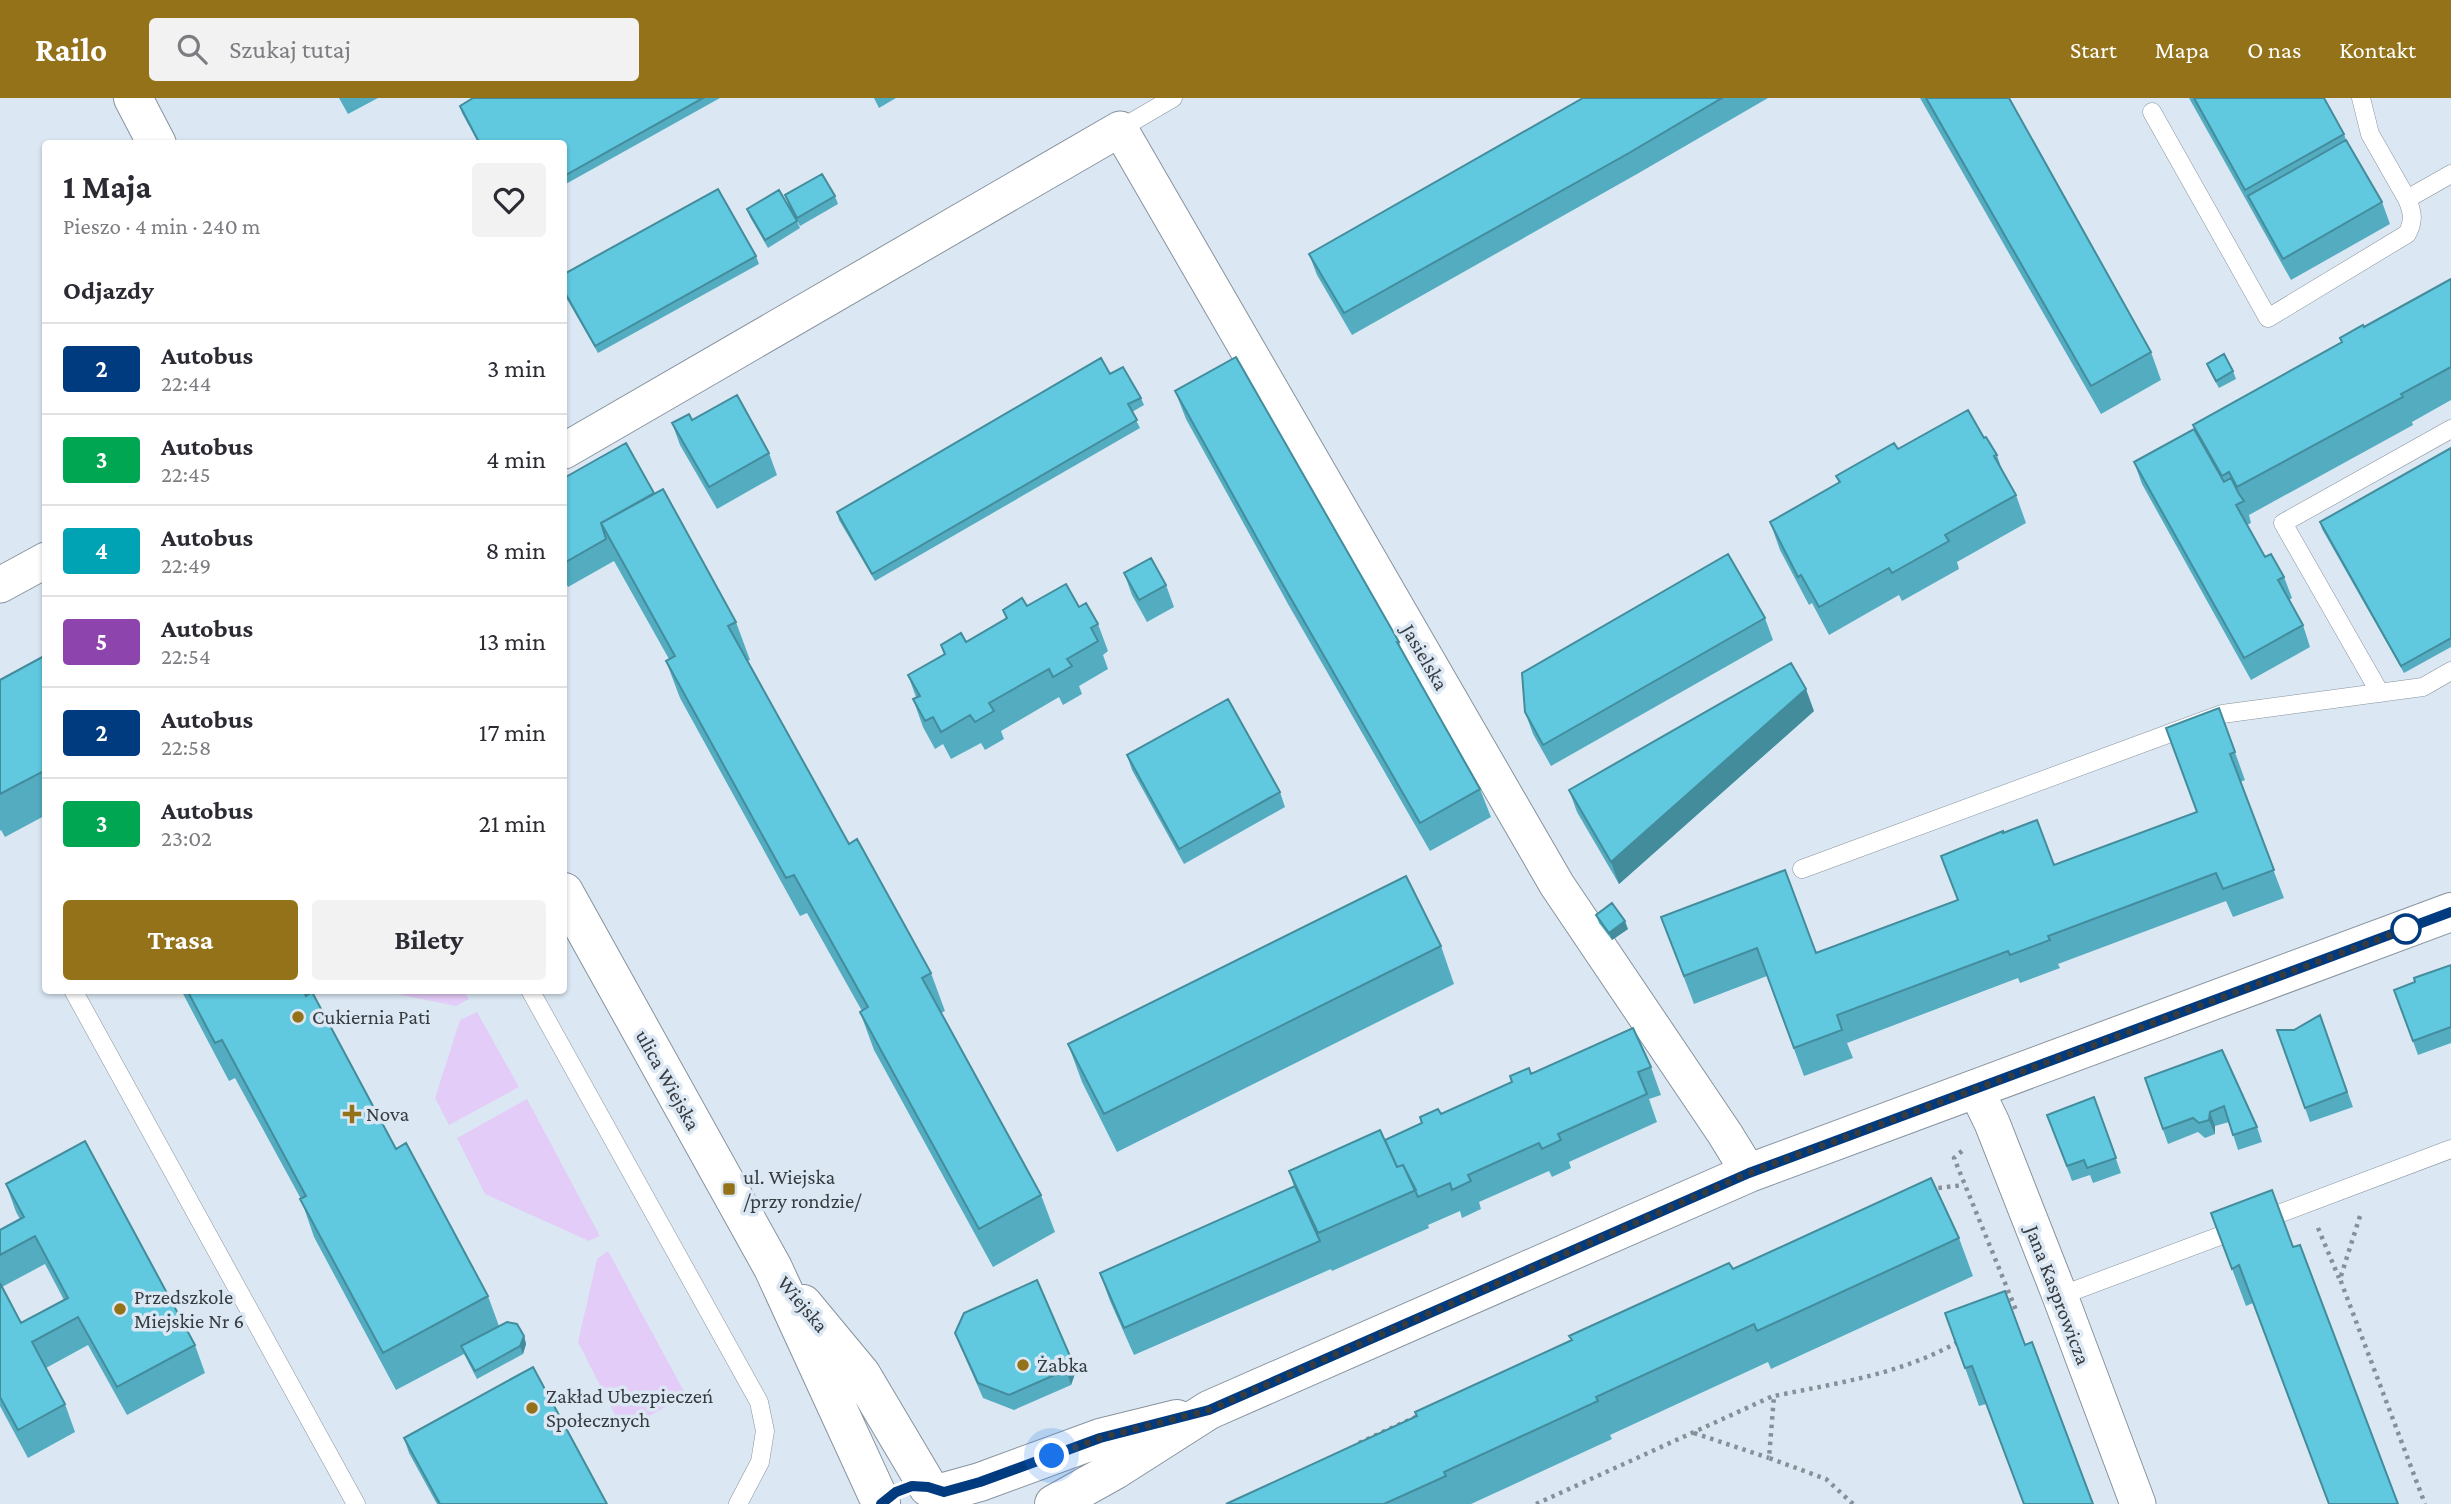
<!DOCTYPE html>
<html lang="pl">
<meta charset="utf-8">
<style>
:root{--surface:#fff;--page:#f2f2f3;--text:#2b2b33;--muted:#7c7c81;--line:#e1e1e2;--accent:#94721a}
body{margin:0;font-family:"Crimson Pro",serif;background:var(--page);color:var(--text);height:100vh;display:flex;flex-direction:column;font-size:26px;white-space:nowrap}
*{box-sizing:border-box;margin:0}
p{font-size:23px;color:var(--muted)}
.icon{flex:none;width:38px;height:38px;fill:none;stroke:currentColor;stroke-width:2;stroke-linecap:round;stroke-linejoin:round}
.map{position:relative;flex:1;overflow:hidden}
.side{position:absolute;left:42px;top:42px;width:525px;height:854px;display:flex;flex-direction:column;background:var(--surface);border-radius:7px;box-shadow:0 2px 5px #0004}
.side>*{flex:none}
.badge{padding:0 14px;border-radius:5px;font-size:24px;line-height:46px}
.you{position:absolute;width:35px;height:35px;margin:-18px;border:5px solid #fff;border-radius:50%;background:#1a73e8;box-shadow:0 0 0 10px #1a73e833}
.map>.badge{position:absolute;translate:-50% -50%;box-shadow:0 0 0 4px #fff}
h2{padding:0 21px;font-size:26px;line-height:63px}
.round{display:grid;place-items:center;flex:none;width:74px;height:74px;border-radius:7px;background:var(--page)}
.summary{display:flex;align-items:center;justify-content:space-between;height:119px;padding:0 21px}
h1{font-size:33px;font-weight:700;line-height:52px}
.button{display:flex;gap:14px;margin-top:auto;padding:14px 21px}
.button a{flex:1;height:80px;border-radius:7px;background:var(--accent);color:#fff;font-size:28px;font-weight:700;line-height:80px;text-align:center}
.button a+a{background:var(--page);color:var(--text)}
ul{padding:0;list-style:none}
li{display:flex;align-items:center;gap:21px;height:91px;padding:0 21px;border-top:2px solid var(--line)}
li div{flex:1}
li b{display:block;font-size:26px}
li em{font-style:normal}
li .badge{min-width:77px;font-weight:700;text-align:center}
header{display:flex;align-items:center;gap:42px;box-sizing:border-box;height:98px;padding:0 35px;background:var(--accent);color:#fff}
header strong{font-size:33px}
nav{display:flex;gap:38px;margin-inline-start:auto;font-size:24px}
.search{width:490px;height:63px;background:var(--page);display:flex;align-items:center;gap:18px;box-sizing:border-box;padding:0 24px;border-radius:7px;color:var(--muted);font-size:26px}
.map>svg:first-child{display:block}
.green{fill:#e3ccf7}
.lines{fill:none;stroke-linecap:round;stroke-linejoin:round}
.lane-casing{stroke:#87939e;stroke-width:19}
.street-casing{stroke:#87939e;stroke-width:37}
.secondary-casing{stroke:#87939e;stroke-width:40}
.path{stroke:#879098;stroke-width:4.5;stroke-dasharray:3.5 5;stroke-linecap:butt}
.lane{stroke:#fff;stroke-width:18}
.street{stroke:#fff;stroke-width:35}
.secondary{stroke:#fff;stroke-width:38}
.wall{fill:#53acc0;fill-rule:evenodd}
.shaded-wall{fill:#438c9c}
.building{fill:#60c8df;stroke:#438c9c;stroke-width:2}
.line-casing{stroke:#fff;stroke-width:16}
.line{stroke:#003b80;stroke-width:10}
.walk{stroke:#373c41;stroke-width:7;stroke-dasharray:0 12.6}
.stop-dot{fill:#fff;stroke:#003b80;stroke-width:3.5}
.poi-dot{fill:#94721a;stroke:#dbe8f4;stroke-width:2.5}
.labels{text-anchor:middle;stroke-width:7;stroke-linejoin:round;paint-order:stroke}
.street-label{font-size:21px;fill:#373c41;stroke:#dbe8f4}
.poi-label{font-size:21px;fill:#373c41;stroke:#dbe8f4;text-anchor:start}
</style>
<header>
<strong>Railo</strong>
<div class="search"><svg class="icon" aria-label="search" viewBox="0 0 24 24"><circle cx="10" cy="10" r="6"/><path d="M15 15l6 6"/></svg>Szukaj tutaj</div>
<nav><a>Start</a><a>Mapa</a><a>O nas</a><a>Kontakt</a></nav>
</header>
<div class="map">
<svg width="2451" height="1406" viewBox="0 0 2451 1406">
<rect width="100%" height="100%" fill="#dbe8f4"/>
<path class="green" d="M382 893H464L469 901 456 908Z
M477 914 519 989 449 1027 435 1000 460 922Z
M527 1001 600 1138 589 1143 485 1096 457 1040Z
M608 1153 686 1297 623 1333 578 1244 597 1161Z"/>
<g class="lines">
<defs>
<path id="lane" d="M2361 0 2370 36 2407 101 2451 76
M2152 14 2268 220 2407 136C2414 123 2413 115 2407 101
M1120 31 1173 0
M2380 595 2283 425 2451 331
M1802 771 2222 616 2423 589 2451 573
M73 892 356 1406
M530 892 759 1304 765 1333 760 1364 738 1406
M2060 1198 2451 1051"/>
<path id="street" d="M564 353 1120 31 1557 787 1725 1036 1749 1075
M0 487 46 462
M1975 990 1992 1025 2060 1198 2138 1406"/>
<path id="secondary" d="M133 0 157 46
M564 794 773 1170 881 1405
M803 1206 861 1276 928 1389
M944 1394 980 1384 1100 1340 1177 1321
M1054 1406 1115 1372 1209 1312 1749 1075 2451 814"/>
</defs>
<use href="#lane" class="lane-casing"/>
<use href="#street" class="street-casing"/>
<use href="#secondary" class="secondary-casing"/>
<path class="path" d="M1962 1053 1954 1060 2016 1212 2009 1216
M1930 1091 1964 1087
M2360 1118 2340 1181 2425 1406
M2318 1130 2339 1180
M1694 1335 1769 1360
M1359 1345 1420 1317
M1536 1406 1773 1298
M1853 1406 1826 1381 1769 1360 1774 1298C1838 1285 1901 1276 1958 1244"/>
<use href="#lane" class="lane"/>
<use href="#street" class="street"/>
<use href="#secondary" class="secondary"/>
</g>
<path class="wall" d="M339 0H378L348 16Z
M473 0H720L564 87V46H479L462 15 460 8Z
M874 0H896L879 10Z
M1583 0H1768L1637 76 1352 237 1317 177 1309 156Z
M1920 0H2009L2151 254 2161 282 2101 316Z
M2189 0H2324L2344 36 2346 42 2382 104 2390 126 2291 182Z
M785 97 835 98 838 106 800 128 788 105Z
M747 111 797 123 800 130 768 150 750 119Z
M756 158 759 166 598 255 564 196V176Z
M2451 181V302L2412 324 2413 327 2249 417 2251 425 2247 427 2265 459 2284 479 2292 500 2289 502 2303 527 2310 549 2251 582 2142 386 2134 364 2196 336 2193 327 2342 244 2340 240 2364 229Z
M2207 266 2233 273 2236 281 2219 290 2210 274Z
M1110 276 1141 300 1144 307 1132 314 1140 330 875 483 839 422 837 414Z
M1175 293 1399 544 1402 554 1480 691 1491 719 1430 753 1288 506 1186 321Z
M692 322 769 355 777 377 717 411 680 347 672 325Z
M1984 340 1997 357 2002 372 2016 397 2026 425 1957 464 1959 471 1902 503 1899 497 1829 537 1812 505 1809 507 1780 452 1770 424 1839 385 1836 378 1898 351Z
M2451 350V549L2404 575 2322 431 2320 424Z
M564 380 654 395 736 524 750 562 747 563 849 746 931 875 945 913 941 915 1041 1097 1055 1134 993 1169 874 952 860 914 862 913 807 815 800 818 680 600 666 563 669 561 614 463 568 489 564 481Z
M1124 475 1166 487 1174 509 1147 524 1132 497Z
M1027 508 1079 509 1098 526 1108 553 1103 557 1108 571 1079 588 1082 596 1063 607 1059 599 1001 633 1004 641 985 652 981 645 951 661 943 646 935 651 923 629 913 601 916 599 908 577 944 556 941 547 966 544 1006 521 1003 512Z
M1765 520 1773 542 1551 668 1533 636 1525 614Z
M46 557V717L5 739 1 732 0 733V582Z
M2219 610 2245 682 2240 684 2284 800 2233 819 2226 803 2058 866 2060 870 2020 885 2018 880 1847 945 1853 960 1804 978 1767 878 1694 906 1661 819 1816 855 1957 802 2003 735 2054 767 2197 714Z
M1814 613 1619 786 1577 714 1569 692Z
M1127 657 1280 694 1285 709 1184 766 1132 672Z
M1596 817 1628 831 1612 842 1599 825Z
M1441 848 1454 886 1117 1054 1082 984 1068 946Z
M2451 867V945L2418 957 2394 892 2415 884Z
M181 892H303L396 1051 488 1198 499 1228 524 1238 526 1246 523 1256 477 1281 464 1256 396 1292 314 1139 301 1101 235 980 229 983Z
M2320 917 2353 1009 2310 1024 2277 932H2294Z
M2222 952 2257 1029 2262 1044 2238 1052 2229 1024 2215 1028V1036L2205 1040 2198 1034 2168 1046 2145 980Z
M1651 969 1661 997 1649 1001 1657 1024 1569 1064 1571 1070 1552 1079 1549 1073 1479 1104 1481 1111 1462 1120 1460 1113 1428 1127 1429 1130 1332 1173 1330 1169 1331 1171 1134 1257 1110 1203 1100 1175 1294 1089 1289 1073 1385 1042 1531 976Z
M2094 999 2121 1075 2093 1085 2090 1077 2072 1083 2047 1017Z
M6 1086 195 1247 205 1275 127 1317 88 1247 46 1270 65 1306 75 1334 28 1360 0 1308V1132L20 1121 16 1114ZM45 1166 64 1202 21 1225 2 1189Z
M2272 1092 2253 1205 2246 1208 2211 1115Z
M1959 1140 1973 1178 1771 1271 1768 1264 1610 1337 1612 1341 1471 1406H1226L1417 1318 1571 1242 1569 1238 1733 1171Z
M2005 1193 1986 1306 1979 1308 1945 1215Z
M955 1235 1070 1258 1076 1273 1071 1287 1014 1312 983 1300 961 1250Z
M404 1340 607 1406H437L409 1355Z"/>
<path class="shaded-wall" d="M1806 591 1814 613 1619 786 1611 764Z
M1625 823 1628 831 1612 842 1609 835Z
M2210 1014 2215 1028V1036L2209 1022Z
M524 1238 526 1246 523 1256 520 1248Z
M1070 1258 1076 1273 1071 1287 1066 1272Z"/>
<path class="building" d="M473 0H703L564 78V46H480L460 8Z
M1583 0H1722L1629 55 1344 215 1309 156Z
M1926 0H2009L2151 254 2091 288Z
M2194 0H2324L2344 36 2245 92Z
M2346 42 2382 104 2283 161 2248 98Z
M822 76 835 98 797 120 785 97Z
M718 91 756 158 595 248 564 193V176Z
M779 92 797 123 765 142 747 111Z
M2451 181V269L2401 296 2403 299 2237 389 2229 374 2222 378 2193 327 2342 244 2340 240 2363 227 2364 229Z
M2224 256 2233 273 2216 283 2207 266Z
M1236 259 1399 544H1397L1480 691 1420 725 1278 478 1175 293Z
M1101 260 1110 276 1123 269 1141 300 1128 306 1137 322 872 476 837 414Z
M737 297 769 355 709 389 672 325 689 316 692 322Z
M1968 312 1984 340 1986 339 1997 357 1994 358 2016 397 1945 437 1949 443 1892 475 1889 470 1819 509 1801 477 1798 479 1770 424 1840 384 1836 378 1894 345 1898 351Z
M2194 331 2224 384 2231 380 2239 396 2244 403 2236 407 2265 459 2271 456 2284 479 2278 482 2303 527 2244 560 2134 364Z
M626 345 654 395 601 425 606 441 564 465V380Z
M2451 350V540L2401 568 2320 424Z
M663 391 736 524 728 528 849 746 857 741 931 875 922 880 1041 1097 979 1131 860 914 868 909 794 777 786 780 666 563 675 558 601 425Z
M1728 456 1765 520 1543 647 1525 614 1522 575Z
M1151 460 1166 487 1139 502 1124 475Z
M1066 486 1079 509 1086 505 1098 526 1091 530 1098 543 1067 561 1072 568 1053 579 1049 571 989 605 994 613 975 624 970 617 941 634 933 619 925 623 913 601 920 598 908 577 945 556 941 547 961 535 966 544 1007 520 1003 512 1022 500 1027 508Z
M46 557V672L0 696V582Z
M1791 565 1806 591 1611 764 1569 692Z
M1228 601 1280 694 1179 751 1127 657Z
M2219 610 2235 654 2230 656 2274 772 2223 791 2216 775 2048 838 2050 842 2010 857 2008 853 1837 917 1842 932 1794 950 1757 850 1684 878 1661 819 1785 772 1816 855 1958 802 1941 758 2003 733V735L2037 722 2054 767 2197 714 2166 630Z
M1406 778 1441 848 1104 1016 1068 946Z
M1612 805 1625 823 1609 835 1596 817Z
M2451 867V929L2413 943 2394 892 2415 884 2414 880Z
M187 892H303L306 898 312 894 396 1051 406 1045 488 1198 383 1255 300 1101 306 1098 222 942 215 945Z
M2320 917 2347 994 2305 1010 2277 932H2294Z
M1633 930 1651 969 1638 974 1647 996 1558 1036 1561 1042 1542 1051 1539 1045 1468 1077 1471 1083 1452 1092 1450 1085 1418 1099 1403 1067 1397 1069 1385 1042 1422 1025 1420 1019 1438 1011 1441 1016 1512 984 1510 978 1529 970 1531 976Z
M2222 952 2257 1029 2233 1037 2224 1008 2210 1014 2209 1022 2199 1025 2193 1020 2163 1031 2145 980Z
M2094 999 2116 1060 2087 1070 2084 1062 2067 1068 2047 1017Z
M1380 1032 1397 1069 1403 1067 1416 1092 1318 1135 1289 1073Z
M85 1043 195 1247 117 1289 78 1219 32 1244 65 1306 18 1332 0 1299V1185L21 1225 68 1200 35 1138 0 1157V1132L24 1119 6 1086Z
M1931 1080 1959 1140 1757 1233 1754 1226 1596 1299 1598 1303 1444 1374 1446 1378 1384 1406H1226L1417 1318 1415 1314 1572 1242 1569 1238 1729 1165 1733 1171Z
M1295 1088 1320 1143 1124 1230 1100 1175Z
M2272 1092 2293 1149 2300 1147 2398 1406H2329L2239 1167 2232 1171 2211 1115Z
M1037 1182 1070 1258 1066 1272 1009 1297 978 1285 955 1235 964 1215Z
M2005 1193 2025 1247 2032 1244 2093 1406H2024L1972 1268 1965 1270 1945 1215Z
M507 1224 517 1226 524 1238 520 1248 475 1273 461 1248Z
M533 1269 607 1406H440L404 1340Z"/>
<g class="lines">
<defs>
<path id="line" d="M881 1406 896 1394 912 1388 928 1389 944 1394 980 1384 1100 1340 1209 1312 1749 1075 2451 814"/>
</defs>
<use href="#line" class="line-casing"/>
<use href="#line" class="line"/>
<path class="walk" d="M1052 1358 1100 1340 1209 1312 1749 1075 2406 831"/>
</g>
<circle class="stop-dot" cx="2406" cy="831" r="14"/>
<g class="poi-dot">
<circle cx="298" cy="919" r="7"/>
<path d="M348.5 1005.5h7v7h7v7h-7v7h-7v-7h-7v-7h7z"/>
<rect x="722" y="1084" width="14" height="14" rx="3.5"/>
<circle cx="120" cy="1211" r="7"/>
<circle cx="1023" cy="1267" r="7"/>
<circle cx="532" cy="1310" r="7"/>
</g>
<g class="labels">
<g class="street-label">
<text transform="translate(1425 559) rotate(60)" y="7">Jasielska</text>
<text transform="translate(668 982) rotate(61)" y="7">ulica Wiejska</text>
<text transform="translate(2058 1197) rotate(69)" y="7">Jana Kasprowicza</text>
<text transform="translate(803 1206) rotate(50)" y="7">Wiejska</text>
</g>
<g class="poi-label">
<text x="312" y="926">Cukiernia Pati</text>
<text x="366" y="1023">Nova</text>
<text x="743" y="1086">ul. Wiejska<tspan x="743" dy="24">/przy rondzie/</tspan></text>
<text x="134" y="1206">Przedszkole<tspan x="134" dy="24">Miejskie Nr 6</tspan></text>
<text x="1037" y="1274">Żabka</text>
<text x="546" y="1305">Zakład Ubezpieczeń<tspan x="546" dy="24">Społecznych</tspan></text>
</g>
</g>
</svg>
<div class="you" style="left:1052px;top:1358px"></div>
<section class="side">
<div class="summary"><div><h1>1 Maja</h1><p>Pieszo · 4 min · 240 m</p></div><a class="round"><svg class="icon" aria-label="heart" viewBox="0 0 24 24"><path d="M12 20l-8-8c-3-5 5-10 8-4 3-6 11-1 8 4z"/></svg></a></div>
<h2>Odjazdy</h2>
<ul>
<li><span class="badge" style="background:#003b80;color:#fff">2</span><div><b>Autobus</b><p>22:44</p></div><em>3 min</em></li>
<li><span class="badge" style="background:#00a651;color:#fff">3</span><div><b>Autobus</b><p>22:45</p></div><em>4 min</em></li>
<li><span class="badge" style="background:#00a3b4;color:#fff">4</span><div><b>Autobus</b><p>22:49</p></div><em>8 min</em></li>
<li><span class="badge" style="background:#8e44ad;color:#fff">5</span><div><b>Autobus</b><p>22:54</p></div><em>13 min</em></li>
<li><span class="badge" style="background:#003b80;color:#fff">2</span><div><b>Autobus</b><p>22:58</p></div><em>17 min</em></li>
<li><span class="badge" style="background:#00a651;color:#fff">3</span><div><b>Autobus</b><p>23:02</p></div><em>21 min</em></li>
</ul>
<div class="button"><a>Trasa</a><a>Bilety</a></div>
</section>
</div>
